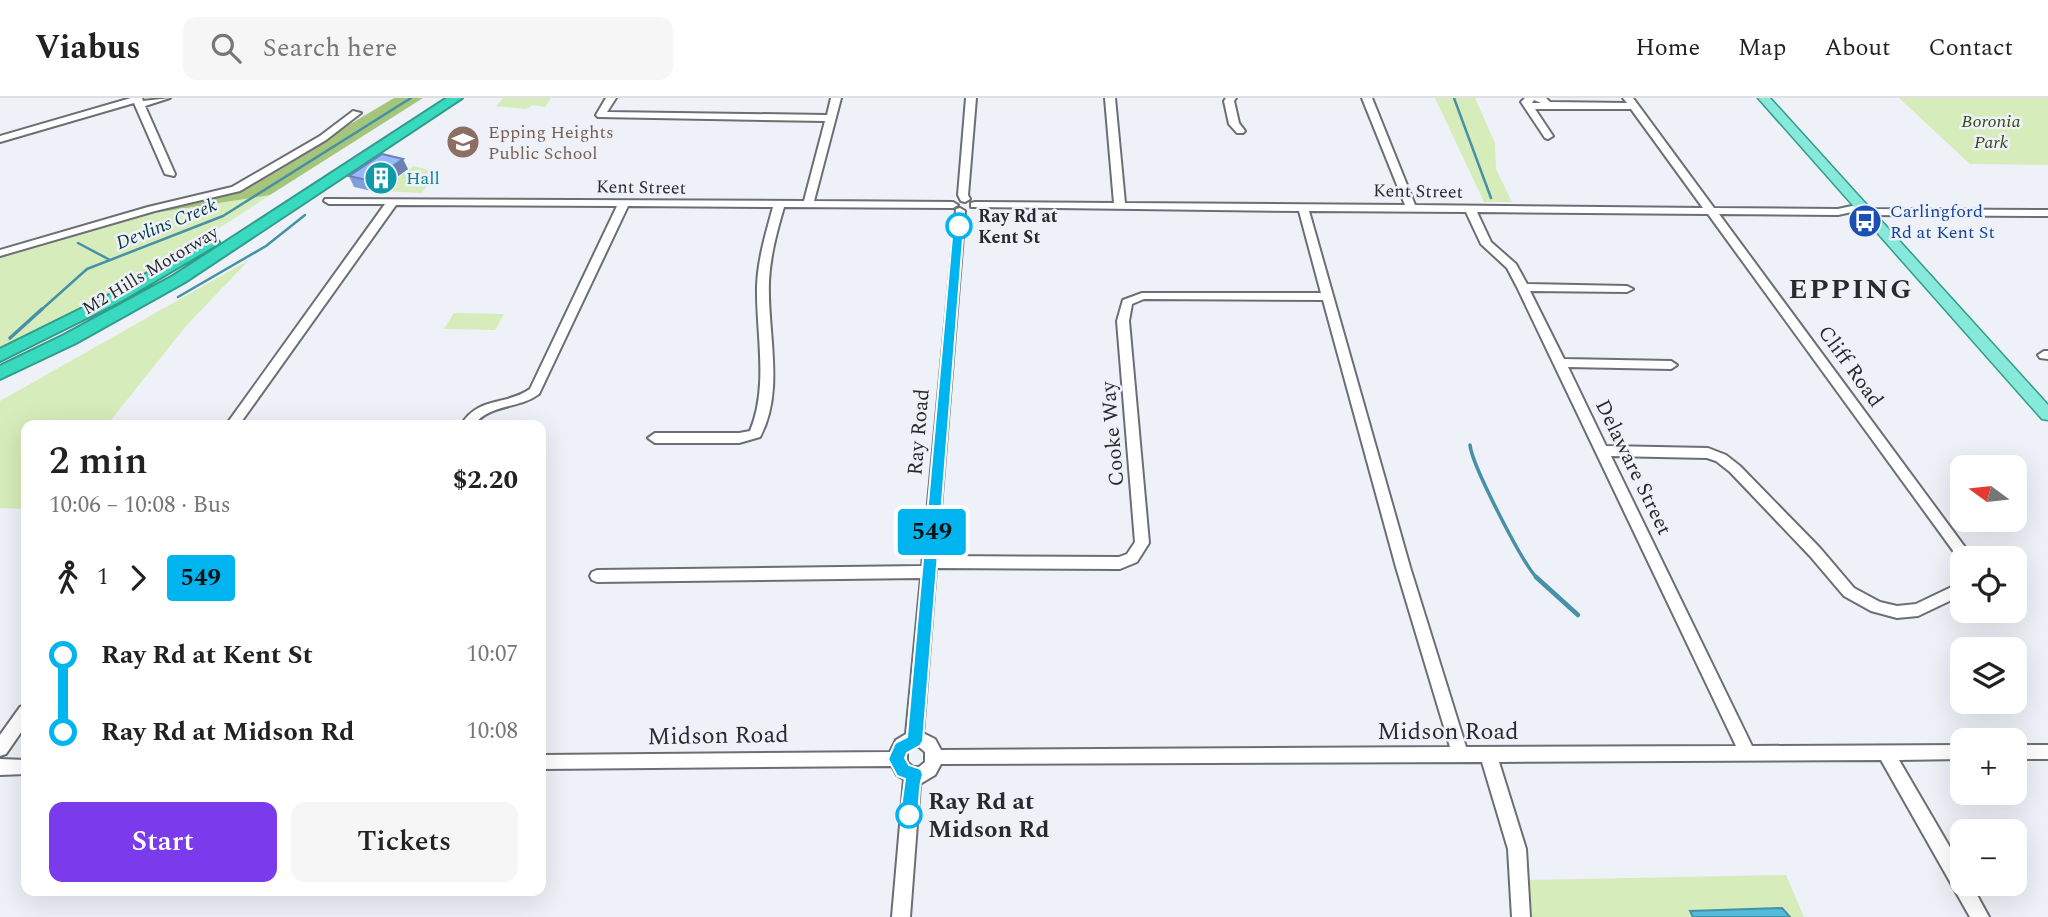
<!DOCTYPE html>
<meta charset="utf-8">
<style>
:root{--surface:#fff;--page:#f6f6f6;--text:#222;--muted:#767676;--line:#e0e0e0;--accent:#7c3aed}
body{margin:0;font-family:Spectral,serif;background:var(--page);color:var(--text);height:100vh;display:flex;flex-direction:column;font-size:26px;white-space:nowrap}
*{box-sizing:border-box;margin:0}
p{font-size:23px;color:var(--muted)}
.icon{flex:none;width:38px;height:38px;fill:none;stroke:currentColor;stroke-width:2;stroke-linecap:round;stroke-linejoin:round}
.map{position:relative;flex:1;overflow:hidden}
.panel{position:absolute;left:21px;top:322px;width:525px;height:476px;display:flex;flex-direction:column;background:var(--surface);border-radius:14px;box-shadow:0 7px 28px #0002}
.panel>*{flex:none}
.badge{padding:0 14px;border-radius:5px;font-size:24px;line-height:46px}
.needle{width:46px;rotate:285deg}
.controls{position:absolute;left:1950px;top:357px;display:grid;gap:14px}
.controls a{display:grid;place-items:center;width:77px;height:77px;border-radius:14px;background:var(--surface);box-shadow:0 7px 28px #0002;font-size:35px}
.map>.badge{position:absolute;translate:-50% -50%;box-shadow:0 0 0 4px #fff}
.legs{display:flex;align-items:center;gap:10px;height:77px;padding:0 28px;font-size:23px}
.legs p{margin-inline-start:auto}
.headline{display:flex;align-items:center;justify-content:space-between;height:119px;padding:0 28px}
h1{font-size:38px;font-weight:600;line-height:52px}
.primary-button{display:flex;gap:14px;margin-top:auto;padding:14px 28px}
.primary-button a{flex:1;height:80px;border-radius:14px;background:var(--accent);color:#fff;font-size:28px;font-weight:600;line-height:80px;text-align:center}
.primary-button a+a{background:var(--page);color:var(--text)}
ul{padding:0 28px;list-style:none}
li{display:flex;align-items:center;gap:24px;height:77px;font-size:26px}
li i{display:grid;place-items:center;width:10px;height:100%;margin:0 9px;background:currentColor}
li i::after{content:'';width:18px;height:18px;margin:-9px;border:5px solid;border-radius:50%;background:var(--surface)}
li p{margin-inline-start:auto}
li:first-child i{background:linear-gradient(#0000 50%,currentColor 0)}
li:last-child i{background:linear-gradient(currentColor 50%,#0000 0)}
header{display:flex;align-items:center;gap:42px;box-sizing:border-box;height:98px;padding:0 35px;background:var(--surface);border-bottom:2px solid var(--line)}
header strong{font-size:33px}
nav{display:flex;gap:38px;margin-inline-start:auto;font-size:24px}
.search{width:490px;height:63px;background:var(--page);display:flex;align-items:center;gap:18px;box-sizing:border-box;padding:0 24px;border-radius:14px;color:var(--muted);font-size:26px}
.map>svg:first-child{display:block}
.green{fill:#d6ecba}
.forest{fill:#a5c57b}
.water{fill:#52bdda;stroke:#4691a6;stroke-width:2}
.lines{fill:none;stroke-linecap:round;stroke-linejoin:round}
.stream-far2{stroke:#4691a6;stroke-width:2.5}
.stream-far1{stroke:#4691a6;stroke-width:3.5}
.stream{stroke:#4691a6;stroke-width:4.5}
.minor-casing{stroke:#6b6e73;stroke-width:4}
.major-casing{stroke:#329c8c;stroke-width:3}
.highway-casing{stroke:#329c8c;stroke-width:4}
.minor{fill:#fff;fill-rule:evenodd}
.major{fill:#87e9d9;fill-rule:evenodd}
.highway{fill:#37dabf;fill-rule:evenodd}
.wall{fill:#7f9fda}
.shaded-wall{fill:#6882b1}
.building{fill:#94b9fd;stroke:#6882b1;stroke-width:2}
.line-1{fill:#00b5ef;stroke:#fff;stroke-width:2}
.stop-1-dot{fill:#fff;stroke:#00b5ef;stroke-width:3.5}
.labels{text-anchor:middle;stroke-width:5;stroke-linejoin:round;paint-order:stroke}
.far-park-label{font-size:18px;font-style:italic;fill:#354914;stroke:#eef2f8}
.far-education-label{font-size:18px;fill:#785e54;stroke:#eef2f8;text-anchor:start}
.far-culture-label{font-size:18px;fill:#0d838f;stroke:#eef2f8;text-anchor:start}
.far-street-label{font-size:18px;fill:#292a2c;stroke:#eef2f8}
.far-transit-label{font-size:18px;fill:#164399;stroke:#eef2f8;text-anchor:start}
.far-stop-label{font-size:18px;font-weight:bold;fill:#292a2c;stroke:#eef2f8;text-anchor:start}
.far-water-label{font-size:19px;font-style:italic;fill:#023642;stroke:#eef2f8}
.street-label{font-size:21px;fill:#292a2c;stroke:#eef2f8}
.near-street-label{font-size:24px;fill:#292a2c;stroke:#eef2f8}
.near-stop-label{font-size:24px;font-weight:bold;fill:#292a2c;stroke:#eef2f8;text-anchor:start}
.district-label{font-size:28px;font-weight:bold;letter-spacing:2px;fill:#292a2c;stroke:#eef2f8}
</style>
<header>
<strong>Viabus</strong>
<div class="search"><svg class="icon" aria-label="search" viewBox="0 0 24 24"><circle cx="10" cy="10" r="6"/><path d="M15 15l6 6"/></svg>Search here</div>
<nav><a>Home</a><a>Map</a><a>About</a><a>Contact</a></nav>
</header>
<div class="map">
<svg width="2048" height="819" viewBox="0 0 2048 819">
<rect width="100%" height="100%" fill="#eef2f8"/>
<path class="green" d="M503 0H551L545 9 533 7 526 11 496 8Z
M1435 0H1475L1495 45 1496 71 1512 104H1484Z
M1899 0H2048V67L1970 66Z
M414 68 436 74 422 95 379 93Z
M270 97C184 154 95 208 0 250V157L139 118Z
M249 162 186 228 107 327H26V411L0 410V303Z
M454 215 504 216 495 232 444 231Z
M1786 777 1804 819H1532L1529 782Z"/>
<path class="forest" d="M394 0H423L270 97 155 115 236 94Z"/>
<path class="water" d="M1782 810 1790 819H1693L1690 813Z"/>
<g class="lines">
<path class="stream-far2" d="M1454 0 1491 100
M78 145 110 162
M178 199 266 148 305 117
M40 213 87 171 223 118 411 0"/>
<path class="stream-far1" d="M10 240 42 211
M1470 347C1472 367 1523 467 1538 481"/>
<path class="stream" d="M1536 479 1578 517"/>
<defs>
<path id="minor" d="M131 0H142L143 3 170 0 145 8 175 76 174 78 165 76 134 5 0 44V38Z
M606 0H616L607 14 827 17 831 0H841L814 103 953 104 958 107 953 110 784 109C777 133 770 158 769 184 767 234 785 293 760 339L739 345H655L648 340 655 335H739L750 333C769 288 756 235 757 188 758 161 766 135 773 109L628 108 539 296C519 311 489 306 474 327H461C478 298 506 308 530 291L617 108 396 107 239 327H226L385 106H329L324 103 325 101 804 103 825 23 598 19 596 17Z
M966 0H976L968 97 970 101 965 104 961 103 958 97Z
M1105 0H1115L1125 105 1405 107 1362 0H1372L1415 107 1703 110 1631 11H1535L1553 38 1548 41 1545 40 1521 4 1525 0H1546L1550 4 1627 5 1623 0H1633L1714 110 1838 111 1861 106 1865 107V111L2048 112V118L1865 117 1861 116V112L1838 117 1719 116 1970 456 1972 460H1962V465L1708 116 1477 114 1491 144 1516 166 1527 186 1627 188 1633 191 1627 194 1530 193 1564 261 1671 263 1677 267 1671 271 1568 269 1606 348 1708 350 1726 357 1740 368 1820 450 1854 490 1880 504 1897 508 1916 506 1962 484V497L1918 518 1897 520 1871 513 1844 498 1810 458 1730 374 1716 363 1707 360 1611 358 1752 648 1962 647V661L1899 662 1962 770V786H1971L1989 819H1970L1881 662 1499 664 1526 751 1530 819H1512L1508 751 1482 664 941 666 935 677 920 686 910 819H892L904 681 897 677 892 668 541 671V657L890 654 896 642 906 636 921 480 597 484 592 482 590 478 592 474 597 472 922 468 956 111 960 110 965 113 937 458 1119 459 1127 456 1135 444 1117 223 1123 202 1142 195H1321L1299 113 971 109V105L975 104 1114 105ZM1534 2 1541 5H1532ZM1309 113 1466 114 1481 146 1507 170 1517 189 1736 648 1466 649 1410 469ZM1144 201 1323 202 1396 469 1450 649 941 652 935 641 923 635 936 470 1120 471 1137 464 1149 445 1129 223 1132 206ZM912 649H919L925 654V664L919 669H913L907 664V654Z
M1226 0H1236L1234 3 1239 25 1245 33 1243 35H1237L1229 26 1224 3Z
M353 13 361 15 326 42 240 93 155 113 0 158V152L148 109 232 89 320 38Z
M2044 253H2048V261L2040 260 2038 257Z
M26 607V627L6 656 0 658V637L20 609Z
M2014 647H2048V661H2014Z
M0 661 26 662V676L0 677Z"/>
<path id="major" d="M1758 0H1770L2048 307V322L2042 321Z"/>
<path id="highway" d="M447 0H462L185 184 76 245 0 281V268L64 237 173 178Z
M211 139 216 141 219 144 216 147 121 203 0 263V251L109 197Z"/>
</defs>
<use href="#minor" class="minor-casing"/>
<use href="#major" class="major-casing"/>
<use href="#highway" class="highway-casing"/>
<use href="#minor" class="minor"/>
<use href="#major" class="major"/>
<use href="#highway" class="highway"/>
</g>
<path class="wall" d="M408 71 376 94 354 89 349 78Z"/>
<path class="shaded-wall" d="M403 61 408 71 376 94 371 83Z"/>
<path class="building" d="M382 56 403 61 371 83 349 78Z"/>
<path class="line-1" d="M959 125 964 128 923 643 920 648 907 655 905 660 909 667 921 671 923 677C917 691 922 708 915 723L909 725 903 723 900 717 905 681 897 678 888 661 895 645 907 639 953 128Z"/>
<defs>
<symbol id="school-disc" viewBox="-11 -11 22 22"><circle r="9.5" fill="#8d6e63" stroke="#eef2f8"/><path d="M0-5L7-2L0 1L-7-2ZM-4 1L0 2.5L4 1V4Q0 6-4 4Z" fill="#fff"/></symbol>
<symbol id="building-disc" viewBox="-11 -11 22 22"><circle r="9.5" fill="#0f9aa8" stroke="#eef2f8"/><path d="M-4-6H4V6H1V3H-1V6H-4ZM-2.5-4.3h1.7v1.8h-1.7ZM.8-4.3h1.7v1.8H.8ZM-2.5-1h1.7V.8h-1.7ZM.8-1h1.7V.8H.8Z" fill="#fff"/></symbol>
<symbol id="bus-disc" viewBox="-11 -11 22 22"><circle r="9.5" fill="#1a4fb4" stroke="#eef2f8"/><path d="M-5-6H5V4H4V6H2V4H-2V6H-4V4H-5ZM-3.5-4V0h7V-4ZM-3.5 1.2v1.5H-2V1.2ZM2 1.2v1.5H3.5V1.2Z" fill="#fff"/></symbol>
</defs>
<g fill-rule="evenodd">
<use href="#school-disc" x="444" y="25" width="38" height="38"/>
<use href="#building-disc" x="362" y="61" width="38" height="38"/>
<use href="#bus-disc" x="1846" y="104" width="38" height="38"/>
</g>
<g class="stop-1-dot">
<circle cx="959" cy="128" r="12"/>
<circle cx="909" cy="717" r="12"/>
</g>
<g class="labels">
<g class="far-park-label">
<text x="1991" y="29">Boronia<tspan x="1991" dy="21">Park</tspan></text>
</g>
<g class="far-education-label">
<text x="488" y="40">Epping Heights<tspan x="488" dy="21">Public School</tspan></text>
</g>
<g class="far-culture-label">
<text x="406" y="86">Hall</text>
</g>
<g class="far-street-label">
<text transform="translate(641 89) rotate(1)" y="6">Kent Street</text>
<text transform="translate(1418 93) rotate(1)" y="6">Kent Street</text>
<text transform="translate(150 172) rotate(-31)" y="6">M2 Hills Motorway</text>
</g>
<g class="far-transit-label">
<text x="1890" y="119">Carlingford<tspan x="1890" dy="21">Rd at Kent St</tspan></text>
</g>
<g class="far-stop-label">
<text x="978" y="124">Ray Rd at<tspan x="978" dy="21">Kent St</tspan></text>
</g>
<g class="far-water-label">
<text transform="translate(166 125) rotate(-22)" y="7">Devlins Creek</text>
</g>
<g class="street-label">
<text transform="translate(1851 268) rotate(54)" y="7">Cliff Road</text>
<text transform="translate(918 334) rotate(-85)" y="7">Ray Road</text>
<text transform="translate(1112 336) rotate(-95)" y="7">Cooke Way</text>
<text transform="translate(1634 369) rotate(64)" y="7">Delaware Street</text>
</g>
<g class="near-street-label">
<text x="1448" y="641">Midson Road</text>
<text transform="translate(718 637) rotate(-1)" y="8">Midson Road</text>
</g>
<g class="near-stop-label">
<text x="928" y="711">Ray Rd at<tspan x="928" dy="28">Midson Rd</tspan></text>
</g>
<g class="district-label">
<text x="1851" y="200">EPPING</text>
</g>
</g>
</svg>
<div class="controls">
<a><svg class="needle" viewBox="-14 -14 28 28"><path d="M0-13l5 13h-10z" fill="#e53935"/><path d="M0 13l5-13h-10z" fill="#767676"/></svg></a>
<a><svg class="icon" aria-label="locate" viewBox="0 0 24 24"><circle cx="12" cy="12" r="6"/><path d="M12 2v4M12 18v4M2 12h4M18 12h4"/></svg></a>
<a><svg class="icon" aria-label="layers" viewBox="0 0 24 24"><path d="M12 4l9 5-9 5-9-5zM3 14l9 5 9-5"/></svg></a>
<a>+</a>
<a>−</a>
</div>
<b class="badge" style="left:932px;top:434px;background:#00b5ef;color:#111">549</b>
<section class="panel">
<div class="headline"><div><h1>2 min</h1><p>10:06 – 10:08 · Bus</p></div><b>$2.20</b></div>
<div class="legs"><svg class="icon" aria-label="walk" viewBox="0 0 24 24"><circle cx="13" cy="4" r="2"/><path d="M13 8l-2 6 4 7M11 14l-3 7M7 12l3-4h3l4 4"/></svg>1<svg class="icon" aria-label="forward" viewBox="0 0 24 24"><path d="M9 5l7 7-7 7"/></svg><b class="badge" style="background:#00b5ef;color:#111">549</b></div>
<ul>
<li><i style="color:#00b5ef"></i><b>Ray Rd at Kent St</b><p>10:07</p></li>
<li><i style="color:#00b5ef"></i><b>Ray Rd at Midson Rd</b><p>10:08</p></li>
</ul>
<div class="primary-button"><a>Start</a><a>Tickets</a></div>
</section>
</div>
